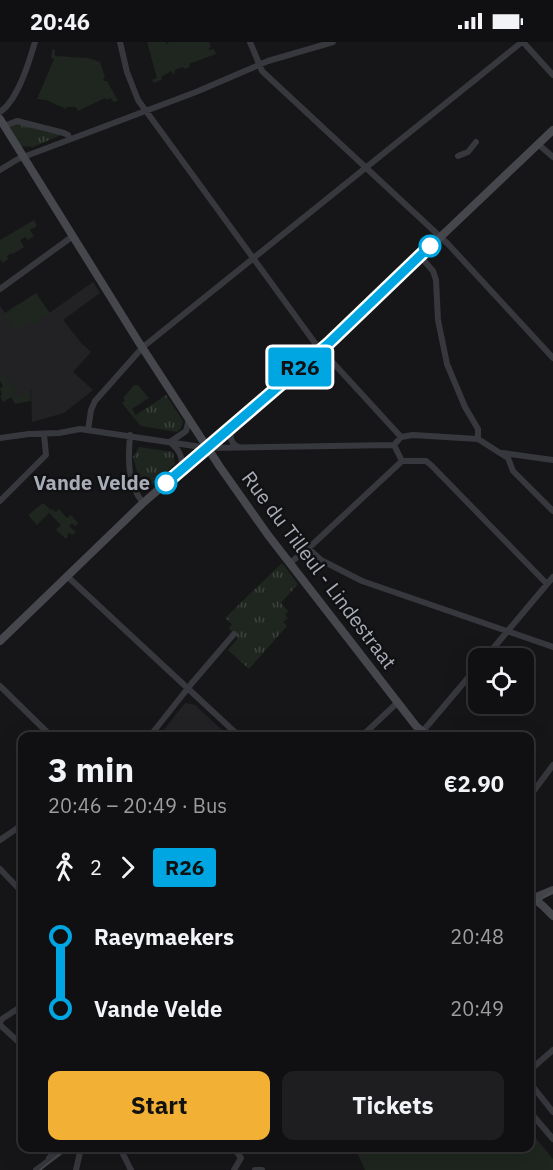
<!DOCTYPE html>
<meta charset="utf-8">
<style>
:root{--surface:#101012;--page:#1e1e20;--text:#f1f3f6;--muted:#9c9d9f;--line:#303032;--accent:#f2b134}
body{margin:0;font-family:"IBM Plex Sans",sans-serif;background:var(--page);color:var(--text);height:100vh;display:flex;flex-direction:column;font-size:22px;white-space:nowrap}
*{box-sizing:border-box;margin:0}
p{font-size:20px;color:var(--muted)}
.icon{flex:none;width:33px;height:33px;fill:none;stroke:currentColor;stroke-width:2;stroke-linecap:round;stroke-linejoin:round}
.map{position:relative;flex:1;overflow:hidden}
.drawer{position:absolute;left:18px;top:690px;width:516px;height:420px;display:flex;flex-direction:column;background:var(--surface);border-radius:12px;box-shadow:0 6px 24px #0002,0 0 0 2px var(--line)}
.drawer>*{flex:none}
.badge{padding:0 12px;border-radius:4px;font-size:21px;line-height:39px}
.tools{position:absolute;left:468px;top:606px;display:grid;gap:12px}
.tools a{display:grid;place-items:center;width:66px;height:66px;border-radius:12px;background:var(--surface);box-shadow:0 6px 24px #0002,0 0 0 2px var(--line);font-size:30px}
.map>.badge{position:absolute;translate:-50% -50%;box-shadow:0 0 0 3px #fff}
.legs{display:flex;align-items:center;gap:9px;height:66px;padding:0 30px;font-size:20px}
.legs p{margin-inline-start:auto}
.overview{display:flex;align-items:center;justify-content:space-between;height:102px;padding:0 30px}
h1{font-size:33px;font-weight:800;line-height:45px}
.button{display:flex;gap:12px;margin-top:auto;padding:12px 30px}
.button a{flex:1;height:69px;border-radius:12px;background:var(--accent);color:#111;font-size:24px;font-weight:800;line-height:69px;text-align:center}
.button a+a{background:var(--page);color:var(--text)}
ul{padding:0 30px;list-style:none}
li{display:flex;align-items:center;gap:21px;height:72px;font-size:22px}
li i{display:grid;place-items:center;width:9px;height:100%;margin:0 8px;background:currentColor}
li i::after{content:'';width:15px;height:15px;margin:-8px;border:4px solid;border-radius:50%;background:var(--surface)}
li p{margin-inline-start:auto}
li:first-child i{background:linear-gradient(#0000 50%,currentColor 0)}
li:last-child i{background:linear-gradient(currentColor 50%,#0000 0)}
.status{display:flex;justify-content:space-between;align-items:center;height:42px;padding:0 30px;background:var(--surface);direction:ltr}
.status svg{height:16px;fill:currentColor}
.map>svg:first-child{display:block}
.built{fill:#222225}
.green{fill:#1e261f}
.park{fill:url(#park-tufts)}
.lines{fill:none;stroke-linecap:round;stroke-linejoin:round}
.street{stroke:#37383d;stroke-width:6}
.secondary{stroke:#45474d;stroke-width:8}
.tram{stroke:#4a4c52;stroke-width:1.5}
.line-1-casing{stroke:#fff;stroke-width:14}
.line-1{stroke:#00a6e2;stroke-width:9}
.stop-1-dot{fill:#fff;stroke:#00a6e2;stroke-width:3}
.labels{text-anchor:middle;stroke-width:5;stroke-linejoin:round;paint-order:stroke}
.stop-label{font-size:20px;font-weight:bold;fill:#a8adb8;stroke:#111113;text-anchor:end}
.street-label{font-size:20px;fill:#a8adb8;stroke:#111113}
</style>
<div class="status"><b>20:46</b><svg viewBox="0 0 49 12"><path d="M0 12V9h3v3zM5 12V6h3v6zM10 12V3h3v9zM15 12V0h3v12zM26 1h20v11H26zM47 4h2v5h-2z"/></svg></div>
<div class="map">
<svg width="553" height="1128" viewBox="0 0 553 1128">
<defs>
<pattern id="park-tufts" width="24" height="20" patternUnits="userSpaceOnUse" patternTransform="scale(1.5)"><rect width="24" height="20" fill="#1e261f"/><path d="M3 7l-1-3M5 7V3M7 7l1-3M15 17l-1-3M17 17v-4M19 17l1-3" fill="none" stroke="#3c433d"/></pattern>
</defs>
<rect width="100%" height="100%" fill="#161618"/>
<path class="built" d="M93 240 100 251 63 278 82 302 91 310 73 330 93 348 64 371 32 380 31 348 14 359 0 339V264L5 271 18 262 45 274Z
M185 661 195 663 223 689 217 694H159Z"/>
<path class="green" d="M147 0H168H166V2L169 0H209L211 5 209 6V8L214 7 216 12 189 22 190 25 184 27 183 25 175 28V30L173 32 171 29 161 35 162 38 154 41 152 38 157 36Z
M52 7 55 8V14L88 16 100 20 105 35 103 36 104 39H107L118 59 113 60 111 56 106 58 105 56 78 69 76 65H67L66 67 46 58 37 57 54 17 51 16Z
M34 178 37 184 30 188 34 194 28 198 25 195 20 198 24 205 13 212 12 211 7 214 8 217 3 221 0 217V198Z
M36 251 50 271 31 284 28 280 15 289 3 273Z
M0 331H3L12 345 19 346 12 351 16 356 30 347 31 359 15 362 11 355 3 360 0 354 2 353 0 346 3 344 0 339Z
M134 343H138L149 356 132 367 136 373 133 375 122 361 125 358 123 356Z
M43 461 51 468 52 467 56 470 59 467 67 476 71 473 78 481 75 484 72 481 69 484 76 490 73 493 68 491V494L66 497 56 488 61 483 49 471 37 483 28 473Z
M530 1089 553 1117V1128H365L355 1106H530Z"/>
<path class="park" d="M15 81 61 93 33 105 20 104 9 83Z
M166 353 183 379 181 386 177 390 141 384 133 375Z
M139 405 173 410 175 422 146 448 142 447 133 415Z
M282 521 298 542 281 561 288 569 285 573 288 576 283 580 287 584 249 627 228 608 238 596 229 586 232 582 225 576Z"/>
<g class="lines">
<path class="street" d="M120 0 127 30 138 58 315 301 401 395
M250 0 262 29 448 202 553 316
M523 0 553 33
M0 70C18 58 29 20 35 0
M4 84 17 79 64 91 68 93 70 97
M538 102 553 115
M458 114 468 110 476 100
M0 128 18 117 196 50 268 19 333 0
M420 214 433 229 436 238 438 278 447 322 465 365 478 387V397
M0 247 73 194
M231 386C230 394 230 402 239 405
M88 388 91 368 95 359 143 305 522 0
M130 393C128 418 127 441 143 461
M0 396 29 392 59 391 80 387 208 406 394 403 401 395 413 393 478 397 508 416 513 429 553 469
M170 400C179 408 184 415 181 428
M170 400 186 389 189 377
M394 403 402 419H426L431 423 547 542
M503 411 553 418
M0 459 46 413 44 392
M308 506 321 518 362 539 553 605
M290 521 312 503 402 419
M68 535 239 694
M485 616 553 535
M0 644 51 694
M423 689 478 624
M150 694 192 641 234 592
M362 694 398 660
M530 754 553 723
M0 798 22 783
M0 827 22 850
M0 981 2 977 22 964
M0 983 22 1003
M530 1028 553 1008
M530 1041 553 1070
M530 1070 553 1097
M120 1106 131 1128
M49 1116 59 1106
M36 1128 66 1106
M76 1128 81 1106
M234 1128 241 1116 234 1106
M255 1128H262"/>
<path class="secondary" d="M0 77 138 299 220 425 268 493 416 684 428 694
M0 599 143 461 329 301 553 88
M530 853 543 864 553 874
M534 856 553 848"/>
<path class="tram" d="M530 864 553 850
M40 1128 67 1106"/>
</g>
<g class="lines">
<defs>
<path id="line-1" d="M166 441 329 301 430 204"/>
</defs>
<use href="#line-1" class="line-1-casing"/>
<use href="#line-1" class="line-1"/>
</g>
<g class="stop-1-dot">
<circle cx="430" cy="204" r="10"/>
<circle cx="166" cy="441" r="10"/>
</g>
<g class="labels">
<g class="stop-label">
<text x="150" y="448">Vande Velde</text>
</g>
<g class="street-label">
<text transform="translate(319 528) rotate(53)" y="7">Rue du Tilleul - Lindestraat</text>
</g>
</g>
</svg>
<div class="tools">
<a><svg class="icon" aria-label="locate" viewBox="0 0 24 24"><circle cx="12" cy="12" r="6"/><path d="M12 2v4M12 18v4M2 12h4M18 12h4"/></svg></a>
</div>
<b class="badge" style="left:300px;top:325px;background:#00a6e2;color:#111">R26</b>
<section class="drawer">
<div class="overview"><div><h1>3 min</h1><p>20:46 – 20:49 · Bus</p></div><b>€2.90</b></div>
<div class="legs"><svg class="icon" aria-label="walk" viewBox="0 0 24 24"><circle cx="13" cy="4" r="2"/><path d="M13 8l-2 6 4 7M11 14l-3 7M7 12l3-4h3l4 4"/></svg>2<svg class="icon" aria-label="forward" viewBox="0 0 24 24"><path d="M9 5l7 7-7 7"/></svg><b class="badge" style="background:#00a6e2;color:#111">R26</b></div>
<ul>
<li><i style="color:#00a6e2"></i><b>Raeymaekers</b><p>20:48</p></li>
<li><i style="color:#00a6e2"></i><b>Vande Velde</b><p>20:49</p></li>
</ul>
<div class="button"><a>Start</a><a>Tickets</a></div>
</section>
</div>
